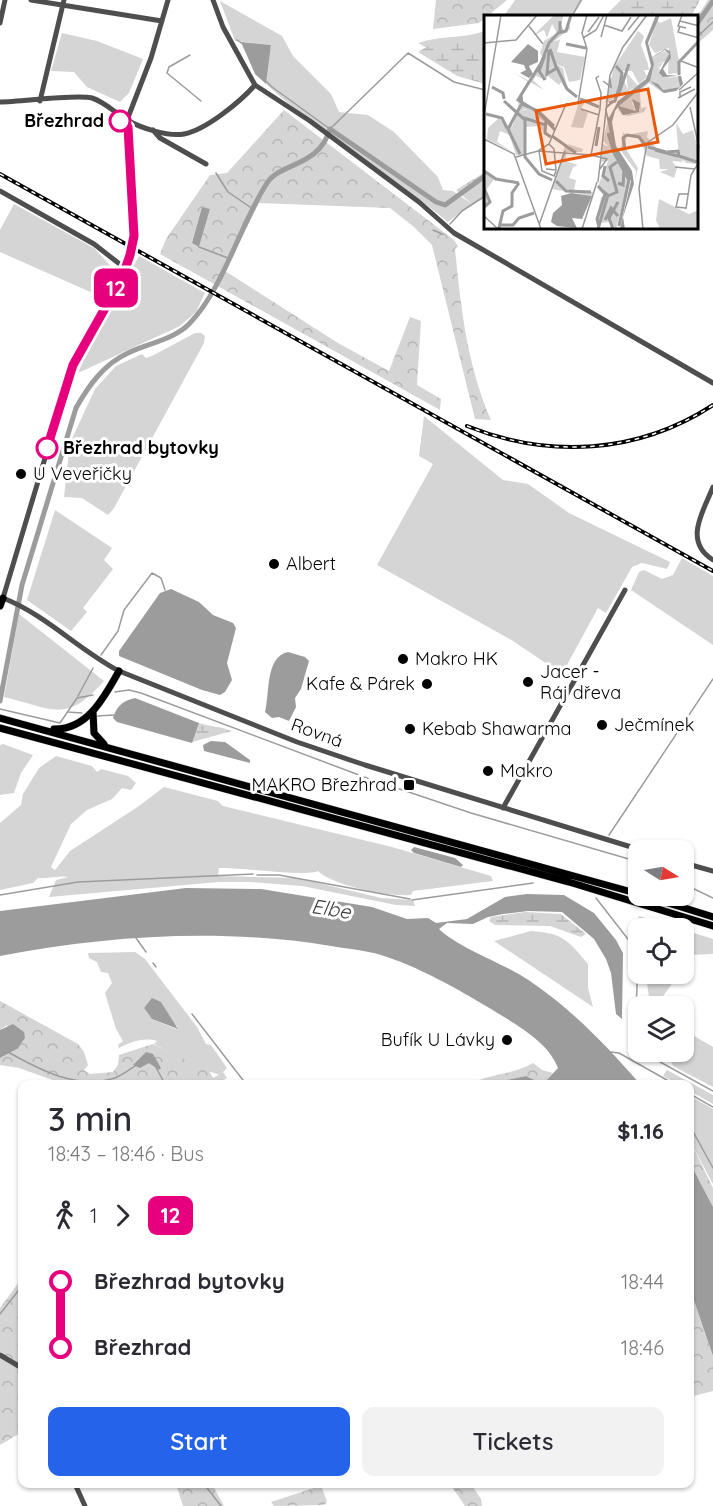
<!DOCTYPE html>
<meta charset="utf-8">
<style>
:root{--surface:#fff;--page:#f2f2f3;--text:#2b2b33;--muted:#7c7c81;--accent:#2563eb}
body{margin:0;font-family:Quicksand,sans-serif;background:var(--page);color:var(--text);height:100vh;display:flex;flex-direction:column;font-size:22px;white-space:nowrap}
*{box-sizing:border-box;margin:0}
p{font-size:20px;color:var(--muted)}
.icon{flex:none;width:33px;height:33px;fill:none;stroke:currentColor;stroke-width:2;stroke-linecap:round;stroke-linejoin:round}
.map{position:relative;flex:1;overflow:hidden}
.panel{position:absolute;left:18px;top:1080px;width:676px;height:408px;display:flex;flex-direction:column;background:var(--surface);border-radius:12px;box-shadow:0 2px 4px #0004}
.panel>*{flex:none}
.badge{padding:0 12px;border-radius:9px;font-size:21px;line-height:39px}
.needle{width:39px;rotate:101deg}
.fabs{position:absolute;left:628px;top:840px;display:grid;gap:12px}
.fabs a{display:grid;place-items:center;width:66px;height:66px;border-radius:12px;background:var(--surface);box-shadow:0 2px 4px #0004;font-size:30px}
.map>.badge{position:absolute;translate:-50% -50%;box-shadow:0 0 0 3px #fff}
.legs{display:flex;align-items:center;gap:9px;height:66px;padding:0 30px;font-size:20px}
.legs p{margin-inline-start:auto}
.overview{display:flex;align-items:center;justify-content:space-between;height:102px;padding:0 30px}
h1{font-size:33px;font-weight:600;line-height:45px}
.cta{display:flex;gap:12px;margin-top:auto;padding:12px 30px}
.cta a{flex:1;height:69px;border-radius:12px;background:var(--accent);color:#fff;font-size:24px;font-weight:600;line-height:69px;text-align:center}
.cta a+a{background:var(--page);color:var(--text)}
ul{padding:0 30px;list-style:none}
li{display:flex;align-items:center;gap:21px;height:66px;font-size:22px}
li i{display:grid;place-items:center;width:9px;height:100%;margin:0 8px;background:currentColor}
li i::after{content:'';width:15px;height:15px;margin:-8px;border:4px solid;border-radius:50%;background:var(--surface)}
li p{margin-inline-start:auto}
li:first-child i{background:linear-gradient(#0000 50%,currentColor 0)}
li:last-child i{background:linear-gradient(currentColor 50%,#0000 0)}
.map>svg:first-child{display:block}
.green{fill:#d5d5d5;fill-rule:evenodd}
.forest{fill:url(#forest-crowns);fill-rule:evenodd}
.wetland{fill:url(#wetland-marsh)}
.water{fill:#9c9c9c}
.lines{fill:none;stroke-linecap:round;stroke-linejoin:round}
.stream{stroke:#9c9c9c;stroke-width:1.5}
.canal{stroke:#9c9c9c;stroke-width:5}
.major-casing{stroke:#dbdbdb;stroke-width:8}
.minor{stroke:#4e4e4e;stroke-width:5}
.major{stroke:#000;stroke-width:7}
.rail-casing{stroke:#000;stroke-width:4}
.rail{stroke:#fff;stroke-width:1.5;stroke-dasharray:4.5;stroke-linecap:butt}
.line-1-casing{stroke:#fff;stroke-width:14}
.line-1{stroke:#e6007e;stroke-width:9}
.stop-1-dot{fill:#fff;stroke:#e6007e;stroke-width:3}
.poi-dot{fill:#000;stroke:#fff;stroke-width:2}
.labels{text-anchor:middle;stroke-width:6;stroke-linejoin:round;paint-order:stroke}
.stop-label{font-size:18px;font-weight:bold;fill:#000;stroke:#fff;text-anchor:end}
.poi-label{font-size:18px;fill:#000;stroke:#fff;text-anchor:start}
.street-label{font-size:18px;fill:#000;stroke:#fff}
.water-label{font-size:20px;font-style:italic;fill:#3d3d3d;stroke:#fff}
.inset-river{fill:none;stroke:#9c9c9c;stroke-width:3}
.inset-road{fill:none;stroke:#999;stroke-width:1.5}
.view{fill:#e8590c;fill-opacity:0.15;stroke:#e8590c;stroke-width:3}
.inset-edge{fill:none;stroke:#000;stroke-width:3}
</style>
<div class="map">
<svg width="713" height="1506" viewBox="0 0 713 1506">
<defs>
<pattern id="forest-crowns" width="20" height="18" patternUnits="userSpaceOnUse" patternTransform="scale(1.5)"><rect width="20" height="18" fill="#d5d5d5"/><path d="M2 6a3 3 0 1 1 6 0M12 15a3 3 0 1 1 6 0" fill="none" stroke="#b5b5b5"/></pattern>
<pattern id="wetland-marsh" width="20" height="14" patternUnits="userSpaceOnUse" patternTransform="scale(1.5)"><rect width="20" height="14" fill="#d5d5d5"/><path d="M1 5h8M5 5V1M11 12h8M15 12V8" fill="none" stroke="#b5b5b5"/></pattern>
</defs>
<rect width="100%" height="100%" fill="#fff"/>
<path class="green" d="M515 0H583L573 16H504Z
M220 1 282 36 293 56 331 94 339 112 368 115 394 132 438 177 443 190 453 191 472 204 448 222C389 173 322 136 266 84L271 45 235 41Z
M485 31V52H434L418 43C440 35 463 39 485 31Z
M62 33 97 41 143 59 129 93 120 102 87 87 74 72 51 71Z
M14 204 94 248 118 274 104 298 0 252V230Z
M139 256 205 293 196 312 180 326 78 373 97 331Z
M195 333H201L205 336 204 343 114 508 108 515 82 498 64 497 70 443 95 389 116 366 142 354 146 358 152 356Z
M424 416 503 480 528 484 569 513 670 562 667 569 642 563 632 567 606 613 598 608 562 674 513 641 377 565 433 464 419 456Z
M55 510 112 548 104 560 113 569 83 608 87 612 71 631 27 600Z
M682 558 713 576V645L631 590 639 572 644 570 662 579 673 575Z
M19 614 104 681C66 724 54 709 4 697Z
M3 744 33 755 21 773 14 793 0 795V745Z
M56 756 92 766 97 772 101 769 128 776 136 783 131 790 122 788 112 799 87 810 71 824 51 867 55 870 70 851 139 806 164 787 218 801 223 806 392 847 491 876 493 881 413 891 411 895C390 897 333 886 318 871 306 877 239 867 219 868L218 876 298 878 381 898 413 900 415 906 396 905 302 886 251 882H219L49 897 56 880 68 877C61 875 47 879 38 878L33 883 0 890V823L21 805 23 794 39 768Z
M639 916 681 928H639V942L635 924Z
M684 930 713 939V954L690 955 684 966Z
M531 931C562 933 567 939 588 964V988L593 1007 494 941Z
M135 952 145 959 197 1027 206 1044 211 1045 227 1068 220 1075 201 1069 154 1044 157 1041C143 1037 131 1042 119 1048L118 1045 123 1041 116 1029 105 993 112 983 108 973 101 972 97 962 89 958 88 953ZM149 1002 178 1027 176 1029 152 1019 144 1008Z
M646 974H679L656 1006H650Z
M684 1030 713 1047V1087L673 1066 667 1052H684Z
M667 1070 713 1095V1104L690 1091V1084H678L663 1076Z
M690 1096 713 1109V1184L690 1141Z"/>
<path class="forest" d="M436 0H507L479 23 433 29Z
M708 0H713V30L697 44 696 16H693L701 11Z
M284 110 454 240 458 246 455 249C461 309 467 365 491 420L475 419 432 245 414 227 390 208 259 203 225 271 338 343 389 371 410 317 421 321 417 385 441 399 440 410 160 254 166 239 210 175 227 173ZM202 207 210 209 199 247 192 243Z
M485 172V198L472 204 456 190Z
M0 1001 78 1044 84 1052 88 1065 84 1070 90 1074 113 1072 118 1065 119 1055 153 1044 209 1071 213 1078 223 1072 227 1078 217 1084H64L19 1068 0 1065V1058L17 1049 7 1025 0 1030Z
M533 1063 542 1070 553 1073 543 1084 526 1076 487 1084H470C491 1073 513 1075 533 1063Z
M690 1149 695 1151 713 1188V1207L690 1163Z
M22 1278V1432L0 1445V1308Z
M690 1289 713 1356V1391L690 1397Z
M176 1484H212L224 1506H183Z
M319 1484H330L322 1488 327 1502 324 1505 274 1506 271 1502 317 1487Z
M450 1484H471L481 1499 482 1506H465Z"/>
<path class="wetland" d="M621 0H700L693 13 688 16H605Z
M474 42 485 44V84L457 76 418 52 433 43Z
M199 723C211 727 220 726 232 731L192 742Z
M525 912 561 914 586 934 581 937 550 926 495 925 489 921 491 917Z"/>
<path class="water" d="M241 42 271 45 266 84 255 74Z
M202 207 210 209 199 247 192 243Z
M171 589 199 602 213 615 233 623 236 628 227 663 232 680 225 692 220 695 202 690 119 656V651L160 593Z
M288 652 305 657 309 661 301 689 295 698 296 707 289 721 279 717 272 718 265 712C270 693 265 657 288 652Z
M135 698 199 723 192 743 117 722 113 718C117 706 122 701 135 698Z
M211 741 225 742 250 760V763L204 751 203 745Z
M414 847 455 858 463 865 461 867 414 853 411 850Z
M186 888 261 889 372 907 407 919 428 918 436 923 467 919 505 897 527 894 564 895 594 913 616 940 623 953 622 1019 616 1014 611 973 606 959 594 939 562 912 528 911 503 914 488 917 473 924 447 923 439 929C456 946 499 962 522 976 567 1004 606 1045 640 1084H487L526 1076 543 1084 558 1068C548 1041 515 1024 491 1009 458 989 417 966 381 955 365 950 347 949 331 946 223 928 108 935 0 956V911Z
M152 998 161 1002 178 1029 152 1019 144 1008Z
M13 1024 24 1032 25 1038 17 1049 0 1058V1030Z
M146 1052 153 1054 161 1068 159 1070 149 1063 140 1068 133 1065Z
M690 1163 713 1207V1356L690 1289Z"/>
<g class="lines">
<path class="stream" d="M572 16 581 0
M696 38 713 22
M237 40 243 44
M190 55 169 67 167 73 201 101
M266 81 272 87 330 129 408 53 454 82 485 90
M216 173 228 192 253 209
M450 224 462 211 485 196
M433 230 442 234
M199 247 228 258
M101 655 118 631 124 610 152 573 161 578 165 590
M115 692 129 690 141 693 359 775
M78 696 93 668
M0 709 60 723 77 698 93 695
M68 712 82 713
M97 716 114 715
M364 777 471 813 639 862
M609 835 713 679
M257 875H279L410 899
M684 884 713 898
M0 895 78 882 253 874
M596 898 631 943 638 961 635 1037 639 1048
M412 900 533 883
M136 938 146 952
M153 963 156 967
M192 1014 246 1084
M8 1052C40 1070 77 1090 115 1078 121 1076 129 1070 135 1066
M611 1052 619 1053 674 1084
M642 1052 713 1091
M154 1064 165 1084
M690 1094 713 1107
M690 1126 713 1168
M0 1314 22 1286
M204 1484 221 1506"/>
<path class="canal" d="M696 25 713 1
M0 701 22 585 76 408C89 385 104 364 128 353 148 343 174 340 190 323 223 289 240 225 267 183 281 162 319 167 330 129L436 202 445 205 485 176"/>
<defs>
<path id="major" d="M0 606 3 598
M93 712 94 733 104 744
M0 718 639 894
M0 728 569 882 713 926
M54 729C87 730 104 698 119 671
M646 896 713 917"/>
</defs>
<use href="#major" class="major-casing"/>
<path class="minor" d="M31 0 162 21
M168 0 151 58 127 120 133 236 130 255 122 278 73 365 3 598C46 615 79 650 119 671L297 742 365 765 641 850
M213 0 223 27 255 85 310 121 419 202 454 233 713 383
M0 23 5 0
M40 101 64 0
M0 102C21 102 74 94 92 98 105 102 115 113 127 120 141 128 168 137 184 134 206 130 241 101 255 85
M153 130 160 138 206 164
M0 191 94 244 126 269
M713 487C703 512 683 541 713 560
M503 808 625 590
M684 863 713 871
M0 1355 22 1368
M75 1484 85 1506"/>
<use href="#major" class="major"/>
<defs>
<path id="rail" d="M0 174 713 571
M467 426C549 459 638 454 713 405"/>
</defs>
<use href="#rail" class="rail-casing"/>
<use href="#rail" class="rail"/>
</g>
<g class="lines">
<defs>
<path id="line-1" d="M47 448 73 365 122 278 130 255 134 236 128 127 120 121"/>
</defs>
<use href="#line-1" class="line-1-casing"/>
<use href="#line-1" class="line-1"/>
</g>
<g class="stop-1-dot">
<circle cx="120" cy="121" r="10"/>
<circle cx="47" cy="448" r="10"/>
</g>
<g class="poi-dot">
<circle cx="21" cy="474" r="6"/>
<circle cx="274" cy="564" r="6"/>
<circle cx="403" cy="659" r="6"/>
<circle cx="528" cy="682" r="6"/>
<circle cx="427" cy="684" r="6"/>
<circle cx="602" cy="725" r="6"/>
<circle cx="410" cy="729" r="6"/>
<circle cx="488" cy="771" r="6"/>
<rect x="403" y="779" width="12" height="12" rx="3"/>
<circle cx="507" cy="1040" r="6"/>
</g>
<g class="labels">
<g class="stop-label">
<text x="104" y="127">Březhrad</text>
<text x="63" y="454" text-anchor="start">Březhrad bytovky</text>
</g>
<g class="poi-label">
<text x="33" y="480">U Veveřičky</text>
<text x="286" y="570">Albert</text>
<text x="415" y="665">Makro HK</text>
<text x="540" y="678">Jacer -<tspan x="540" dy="21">Ráj dřeva</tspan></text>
<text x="415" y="690" text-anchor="end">Kafe &amp; Párek</text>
<text x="614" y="731">Ječmínek</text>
<text x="422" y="735">Kebab Shawarma</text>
<text x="500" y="777">Makro</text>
<text x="397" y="791" text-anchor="end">MAKRO Březhrad</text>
<text x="495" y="1046" text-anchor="end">Bufík U Lávky</text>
</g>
<g class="street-label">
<text transform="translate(317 733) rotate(20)" y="6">Rovná</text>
</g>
<g class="water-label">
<text transform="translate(331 909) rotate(9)" y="7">Elbe</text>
</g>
</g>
<g transform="translate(484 15)">
<rect width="214" height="214" fill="#fff"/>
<path d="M70 0H80L73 18 68 9 63 23 60 15 49 21ZM187 3 195 46 194 58 184 59 185 33 171 38 165 30 173 5 176 8ZM154 16 160 21 157 30 164 49 165 55H160L163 62 155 69 148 56H139V63L144 75 142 57 154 71 121 88 130 52ZM182 37 184 45 174 49 175 59 180 63 194 62 197 67 185 75 168 64 169 43ZM70 49 79 53 84 77 77 67 75 70 64 61ZM96 84 101 86 97 94 104 98 99 113 87 112ZM44 94 53 97 62 108 53 103 61 113 60 117 55 111 42 112 40 140H32L25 119 34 97ZM124 105 129 138 121 137 130 139 145 164 132 214 125 207 115 208 113 202 117 182 121 181 114 171 124 146 117 147 119 129 125 132 119 126ZM192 108 199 119 209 115 214 134 212 149 202 148 195 141ZM84 129 99 134 98 137H83L81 146 94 150 89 152 85 163 92 165 90 175 109 177 108 181 68 174 81 130 87 133ZM0 156 11 163 2 175 7 186 0 192Z" fill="#d5d5d5"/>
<path d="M75 6 81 17 86 10V14L70 26 76 25 73 37 101 42 96 65 85 67 80 52 70 49 62 65 52 61 49 65 60 75 46 67 37 82 39 89 55 96 70 113 53 97 41 94 35 97 34 82 44 67 30 58 45 66 60 43 56 38 60 26 73 18ZM177 35 174 38 183 36 185 41 175 53 184 62 195 63 196 72 179 75 172 68 179 77 191 76 179 78 165 68 156 76 157 93 163 92 160 97 145 101 138 100 134 94V93L148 99 156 95 152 88 148 87 152 96 135 91 166 66 168 42ZM182 37 184 46 174 49 175 59 180 63 194 62 197 67 185 75 168 63 169 43ZM15 103 25 113 29 106 26 120 16 116 13 127 29 137 3 124 4 113ZM164 116 163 122 175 136H193L200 143 198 147 188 146 193 153 190 163 176 157 185 154H176L175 144 163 141 155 123 142 121V134L154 153 151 165 152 156 137 136 139 117 142 120ZM175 184 205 199 214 195V214H176L172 205Z" fill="#d5d5d5" fill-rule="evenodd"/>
<path d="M172 0H176L164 28 170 49 166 66 174 69 179 75 196 72 194 61 179 62 175 58 185 39 181 35 171 41 181 34 186 36 187 43 179 54 183 60 197 61 199 69 192 76 180 78 166 66 135 91 152 96 148 84 156 88 155 97 139 100 134 92 131 96 128 107 132 131 148 156 150 169 139 202 141 214H136L147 166 129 134 121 94 124 89 129 88 122 94 125 103 134 86 162 64 167 51 161 27ZM44 29 54 36V47L45 51 49 59 45 63 36 58 42 55 40 50 27 47ZM87 178 108 181 98 204 88 203 93 213 73 211 67 207 69 198 78 190 77 181Z" fill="#9c9c9c"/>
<path class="inset-river" d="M74 18 82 16 87 0M82 29 102 33M66 34 72 52M65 35 63 59 73 53 83 74 93 82M61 40 55 56 61 65M195 60V47L214 27M45 67 37 80 38 89 54 96 70 111M8 72 19 78 20 84M134 81 145 49M96 84 115 92M20 86 41 105V142L55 159 68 165M125 88 131 86 136 70 138 58 132 51M2 99 18 103 23 113M37 102 62 110M62 106 61 118 67 122M71 115 54 97 34 85 57 48 65 28 76 16V6M124 118 130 138 145 165 135 211M68 121 92 138M112 131 115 112M164 132 182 137M141 135 139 123 143 120 155 122 162 131M171 135 194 141M183 137 194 136 195 141 213 147M36 139 24 114 37 90M121 151 119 161 125 166M0 156 12 164 35 168M72 166 82 176 107 177M134 168 139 170 140 154 137 151M114 171 121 179 113 204 115 212M0 173 6 187 0 192M124 181 133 177 126 152 133 147M121 205 127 193 134 201M16 210H29L35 203 50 198M15 213 19 196 28 191V178L35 168M114 214 124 180 116 174M129 214 125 203 134 187"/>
<path class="inset-road" d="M198 0 194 11 202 13M196 6 215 11M120 10 138 16 147 2M45 11 59 29M196 11 194 17 215 23M144 15 156 0M104 17 115 2M117 22 123 0M99 23 112 15 120 0M0 28 32 25 53 0M197 46 215 53M119 66 127 72 126 63M195 75 215 57M194 83 211 74M196 83V77L207 72M206 92 215 133M97 94 115 100M0 101 17 0M0 124 30 139 57 214M54 136 65 129 82 89 94 88 103 34 98 18 103 0M55 136 58 156 70 161 72 156M107 140 123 144 116 154M32 142 54 136 107 140 116 94 117 78 112 63 115 61M191 152 211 154M62 154 72 155 70 134 65 129M114 167 126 60 139 32 163 0M202 193 192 192 195 179H205M202 194 207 160 215 147M0 201 14 214M55 210 81 136M98 214 113 167M159 214 155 173 163 128 189 110 215 76"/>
<path class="view" d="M164 74 174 127 62 149 52 96Z"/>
<rect width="214" height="214" class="inset-edge"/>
</g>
</svg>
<div class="fabs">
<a><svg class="needle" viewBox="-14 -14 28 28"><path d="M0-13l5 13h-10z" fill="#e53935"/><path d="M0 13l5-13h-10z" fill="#7c7c81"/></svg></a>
<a><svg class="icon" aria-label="locate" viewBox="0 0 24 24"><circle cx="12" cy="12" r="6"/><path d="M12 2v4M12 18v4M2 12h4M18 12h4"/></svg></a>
<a><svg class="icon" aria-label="layers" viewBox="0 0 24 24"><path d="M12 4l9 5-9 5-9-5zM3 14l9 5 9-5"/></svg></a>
</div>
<b class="badge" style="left:116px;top:288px;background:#e6007e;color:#fff">12</b>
<section class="panel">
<div class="overview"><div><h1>3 min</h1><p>18:43 – 18:46 · Bus</p></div><b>$1.16</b></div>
<div class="legs"><svg class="icon" aria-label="walk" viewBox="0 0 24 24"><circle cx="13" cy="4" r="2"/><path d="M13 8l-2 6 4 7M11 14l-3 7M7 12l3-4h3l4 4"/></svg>1<svg class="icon" aria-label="forward" viewBox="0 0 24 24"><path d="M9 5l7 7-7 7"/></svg><b class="badge" style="background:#e6007e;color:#fff">12</b></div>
<ul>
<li><i style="color:#e6007e"></i><b>Březhrad bytovky</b><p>18:44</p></li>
<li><i style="color:#e6007e"></i><b>Březhrad</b><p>18:46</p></li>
</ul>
<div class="cta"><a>Start</a><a>Tickets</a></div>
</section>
</div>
